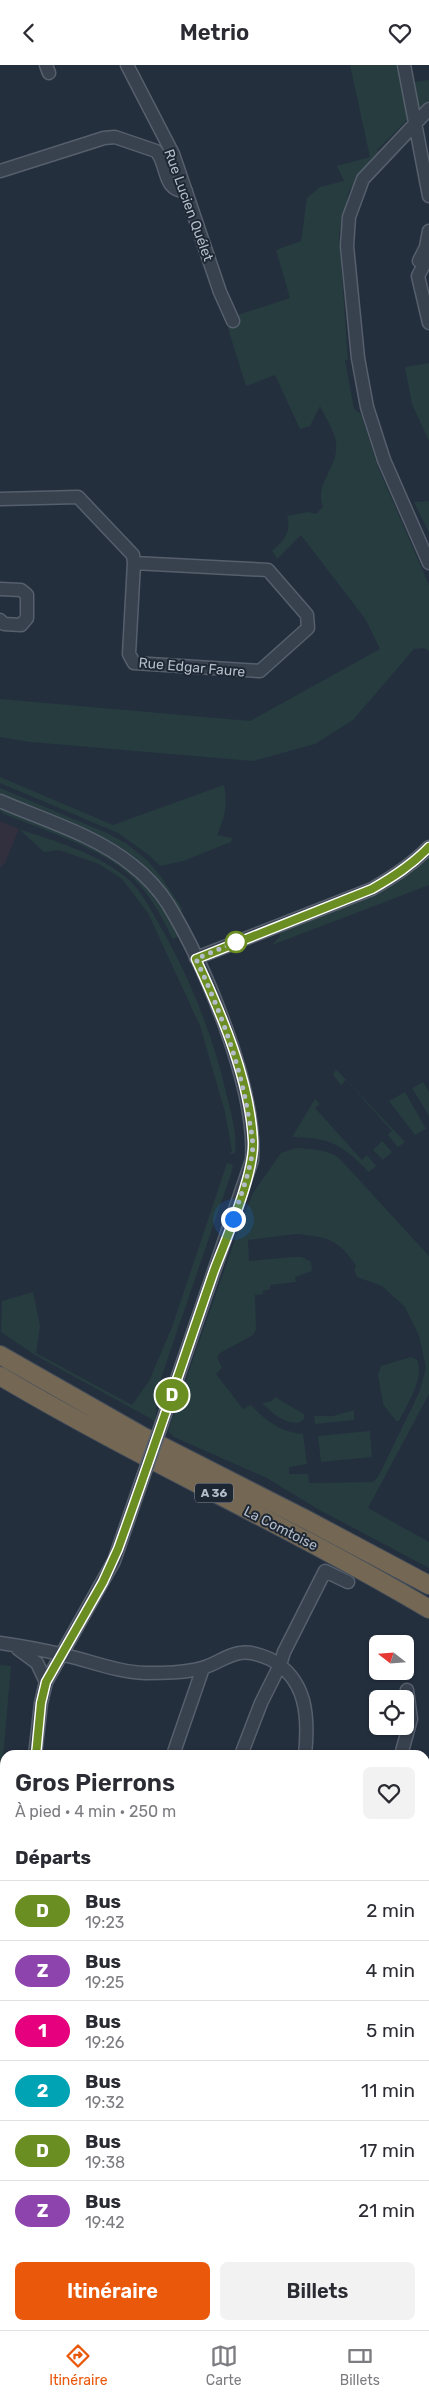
<!DOCTYPE html>
<html lang="fr">
<meta charset="utf-8">
<style>
:root{--surface:#fff;--page:#f2f2f3;--text:#2b2b33;--muted:#7c7c81;--line:#e1e1e2;--accent:#ea580c}
body{margin:0;font-family:Rubik,sans-serif;background:var(--page);color:var(--text);height:100vh;display:flex;flex-direction:column;font-size:19px;white-space:nowrap}
*{box-sizing:border-box;margin:0}
p{font-size:16px;color:var(--muted)}
.icon{flex:none;width:28px;height:28px;fill:none;stroke:currentColor;stroke-width:2;stroke-linecap:round;stroke-linejoin:round}
.map{position:relative;flex:1;overflow:hidden}
.drawer{position:absolute;left:0px;top:1685px;width:430px;height:580px;display:flex;flex-direction:column;background:var(--surface);border-radius:15px 15px 0 0;box-shadow:0 1px 4px #0004}
.drawer>*{flex:none}
.badge{padding:0 10px;border-radius:16px;font-size:18px;line-height:32px}
.needle{width:32px;rotate:287deg}
.controls{position:absolute;left:369px;top:1570px;display:grid;gap:10px}
.controls a{display:grid;place-items:center;width:45px;height:45px;border-radius:8px;background:var(--surface);box-shadow:0 1px 4px #0004;font-size:25px}
.you{position:absolute;width:25px;height:25px;margin:-12px;border:4px solid #fff;border-radius:50%;background:#1a73e8;box-shadow:0 0 0 8px #1a73e833}
.map>.badge{position:absolute;translate:-50% -50%;box-shadow:0 0 0 2px #fff}
h2{padding:0 15px;font-size:19px;line-height:45px}
.round{display:grid;place-items:center;flex:none;width:52px;height:52px;border-radius:8px;background:var(--page)}
.headline{display:flex;align-items:center;justify-content:space-between;height:85px;padding:0 15px}
h1{font-size:24px;font-weight:600;line-height:38px}
.button{display:flex;gap:10px;margin-top:auto;padding:10px 15px}
.button a{flex:1;height:58px;border-radius:8px;background:var(--accent);color:#fff;font-size:20px;font-weight:600;line-height:58px;text-align:center}
.button a+a{background:var(--page);color:var(--text)}
ul{padding:0;list-style:none}
li{display:flex;align-items:center;gap:15px;height:60px;padding:0 15px;border-top:1px solid var(--line)}
li div{flex:1}
li b{display:block;font-size:19px}
li em{font-style:normal}
li .badge{min-width:55px;font-weight:700;text-align:center}
header{display:flex;justify-content:space-between;align-items:center;height:65px;padding:0 15px;background:var(--surface);font-size:22px;font-weight:600}
.tab-bar{display:flex;justify-content:space-around;align-items:center;height:70px;border-top:1px solid var(--line);background:var(--surface);font-size:14px;color:var(--muted)}
.tab-bar a{display:grid;justify-items:center;gap:2px}
.tab-bar .current{color:var(--accent)}
.map>svg:first-child{display:block}
.medical{fill:#32303f}
.green{fill:#263c3f;fill-rule:evenodd}
.lines{fill:none;stroke-linecap:round;stroke-linejoin:round}
.minor-casing{stroke:#565f6c;stroke-width:15}
.major-casing{stroke:#414a57;stroke-width:18}
.highway-casing{stroke:#434c59;stroke-width:20}
.minor{stroke:#38414e;stroke-width:12}
.major{stroke:#56606e;stroke-width:15}
.highway{stroke:#746855;stroke-width:18}
.minor-bridge-casing{stroke:#565f6c;stroke-width:15;stroke-linecap:butt}
.minor-bridge{stroke:#38414e;stroke-width:12}
.line-casing{stroke:#fff;stroke-width:11}
.line{stroke:#6b8e23;stroke-width:8}
.walk{stroke:#b4bcc9;stroke-width:5;stroke-dasharray:0 9}
.stop-dot{fill:#fff;stroke:#6b8e23;stroke-width:2.5}
.labels{text-anchor:middle;stroke-width:4;stroke-linejoin:round;paint-order:stroke}
.shield{fill:#1d2633;stroke:#878f9c;stroke-width:1}
.shield-label{font-size:12px;font-weight:bold;fill:#b4bcc9}
.street-label{font-size:14px;fill:#b4bcc9;stroke:#1d2633}
</style>
<header><svg class="icon" aria-label="back" viewBox="0 0 24 24"><path d="M15 5l-7 7 7 7"/></svg>Metrio<svg class="icon" aria-label="heart" viewBox="0 0 24 24"><path d="M12 20l-8-8c-3-5 5-10 8-4 3-6 11-1 8 4z"/></svg></header>
<div class="map">
<svg width="429" height="2265" viewBox="0 0 429 2265">
<rect width="100%" height="100%" fill="#242f3e"/>
<path class="medical" d="M0 756 19 764 5 798 0 803Z"/>
<path class="green" d="M350 0H397L409 53 377 85 380 89 349 126 339 169 348 295H345L354 344 361 349 378 402 429 520V586L424 583 414 584 353 655 315 679 253 696 30 677 0 672V634L250 656 380 584 366 555 301 470 277 494 272 486C284 475 292 467 287 451L308 447 316 449 323 442C314 417 339 403 336 378 335 366 325 352 320 341L310 361 300 364 275 310 246 321 225 254 290 233 276 185 301 176 307 133 320 122 344 116 337 101 370 92Z
M429 15V36L420 45H418L413 17Z
M429 298V376L412 339 405 302Z
M429 436V468L414 437Z
M0 712 113 760 224 720C228 740 225 752 217 770L232 773 231 777 183 796 160 801 149 790 118 768 0 718Z
M0 723 109 769 127 779 148 796 162 813 183 845 179 846 143 800 120 782 0 730Z
M4 742C40 758 114 782 140 811 156 829 167 850 179 871L173 874C162 853 151 830 133 813 103 783 42 765 2 748L0 745Z
M19 764C54 776 94 787 123 810 141 823 152 847 163 866 192 918 214 973 227 1032 232 1050 237 1069 235 1088L229 1090 232 1086 225 1047 200 961 148 848 122 814 99 799 59 785 44 787Z
M429 790V820L272 880 280 871 279 865C327 845 393 828 429 790Z
M336 1004 405 1077 398 1082 388 1070 392 1066 346 1015 341 1020 333 1010Z
M423 1017 429 1027V1051L412 1023Z
M405 1027 426 1064 415 1070 389 1036Z
M315 1034 320 1039 315 1043 362 1095 367 1090 376 1101 369 1107C341 1079 332 1073 292 1072Z
M382 1076 392 1087 383 1095 373 1085Z
M296 1083C311 1084 326 1084 339 1093L429 1191V1329L368 1443 429 1477V1503L316 1443 267 1413 174 1372 168 1366 239 1163 253 1128 281 1088ZM296 1169C327 1172 339 1174 356 1201L354 1204 357 1212 382 1221 405 1242 419 1271 426 1303 419 1328 378 1412 373 1417 309 1418 308 1409H289V1402L307 1399 303 1369C281 1367 266 1356 251 1340L243 1344 216 1309 222 1303 217 1292 220 1288 253 1270 256 1264 255 1230 264 1229 262 1226 270 1224V1220L296 1217 295 1212 312 1206 311 1197 302 1192H292L249 1196 248 1175Z
M227 1098 233 1100 231 1109 159 1319 155 1356 35 1290 1 1267 2 1236 33 1227 40 1261 36 1288 132 1340 149 1316 172 1262Z
M411 1292 417 1295C425 1312 407 1340 399 1356H396L383 1339 378 1310 381 1301Z
M275 1332 304 1349V1354L299 1358C283 1358 273 1349 262 1338L272 1336Z
M354 1345V1355L315 1359 314 1351H333Z
M370 1366 372 1392 321 1397 318 1371Z
M0 1600 11 1601 0 1727Z"/>
<g class="lines">
<defs>
<path id="minor" d="M46 0 49 8
M127 0 173 89 220 227 233 256
M404 0 429 131
M429 44 363 114 349 152 347 181 358 293 367 342 384 395 429 498
M0 106 104 73 115 72 156 86C168 98 162 127 186 126
M429 190 418 211 429 258
M419 196 426 182 429 166
M0 434 78 432 133 490 134 498 129 589 134 598 260 606 308 563 307 550 268 505 134 498
M0 524 21 525 27 530V553L21 560 4 559 0 555
M0 736C44 755 95 770 132 800 145 810 159 825 168 839 205 900 257 1023 252 1095L162 1358
M196 893 372 824C393 812 412 800 429 782
M0 1578C21 1581 43 1585 64 1590 91 1596 117 1607 145 1608 163 1608 184 1608 202 1603 215 1600 226 1590 240 1588 250 1586 261 1590 270 1594 307 1614 309 1651 305 1690
M18 1584 37 1598 46 1617
M35 1690 41 1638 46 1617 114 1496 143 1412
M173 1690 203 1603
M241 1690 261 1638 280 1600 284 1587 325 1506 348 1517
M401 1690 411 1654 407 1625
M425 1750 429 1749
M0 1892 5 1900
M425 1999 429 1998
M425 2106 429 2105
M0 2121 5 2126
M5 2204V2211
M425 2256 429 2248
M159 2260 160 2265
M315 2260 316 2265
M50 2265 52 2260"/>
<path id="major" d="M425 1868H429
M425 1879H429
M0 2032 5 2031"/>
<path id="highway" d="M0 1290 144 1372 307 1455 429 1520
M0 1311C140 1394 289 1461 429 1544"/>
</defs>
<use href="#minor" class="minor-casing"/>
<use href="#major" class="major-casing"/>
<use href="#highway" class="highway-casing"/>
<use href="#minor" class="minor"/>
<use href="#major" class="major"/>
<use href="#highway" class="highway"/>
<defs>
<path id="minor-bridge" d="M143 1412 162 1358"/>
</defs>
<use href="#minor-bridge" class="minor-bridge-casing"/>
<use href="#minor-bridge" class="minor-bridge"/>
</g>
<g class="lines">
<defs>
<path id="line" d="M36 1690 41 1638 46 1617 103 1517 118 1484C151 1392 182 1299 214 1206 226 1174 255 1108 253 1076 250 1015 221 948 196 894L372 824C393 812 412 800 429 782"/>
</defs>
<use href="#line" class="line-casing"/>
<use href="#line" class="line"/>
<path class="walk" d="M233 1154C239 1135 247 1115 251 1095 255 1080 251 1065 248 1049 239 995 219 943 196 894L236 877"/>
</g>
<circle class="stop-dot" cx="236" cy="877" r="10"/>
<g class="labels">
<rect class="shield" x="195" y="1418.5" width="38" height="19" rx="4"/>
<g class="shield-label">
<text x="214" y="1432">A 36</text>
</g>
<g class="street-label">
<text transform="translate(189 140) rotate(70)" y="5">Rue Lucien Quélet</text>
<text transform="translate(192 602) rotate(5)" y="5">Rue Edgar Faure</text>
<text transform="translate(281 1463) rotate(27)" y="5">La Comtoise</text>
</g>
</g>
</svg>
<div class="controls">
<a><svg class="needle" viewBox="-14 -14 28 28"><path d="M0-13l5 13h-10z" fill="#e53935"/><path d="M0 13l5-13h-10z" fill="#7c7c81"/></svg></a>
<a><svg class="icon" aria-label="locate" viewBox="0 0 24 24"><circle cx="12" cy="12" r="6"/><path d="M12 2v4M12 18v4M2 12h4M18 12h4"/></svg></a>
</div>
<div class="you" style="left:233px;top:1154px"></div>
<b class="badge" style="left:172px;top:1330px;background:#6b8e23;color:#fff">D</b>
<section class="drawer">
<div class="headline"><div><h1>Gros Pierrons</h1><p>À pied · 4 min · 250 m</p></div><a class="round"><svg class="icon" aria-label="heart" viewBox="0 0 24 24"><path d="M12 20l-8-8c-3-5 5-10 8-4 3-6 11-1 8 4z"/></svg></a></div>
<h2>Départs</h2>
<ul>
<li><span class="badge" style="background:#6b8e23;color:#fff">D</span><div><b>Bus</b><p>19:23</p></div><em>2 min</em></li>
<li><span class="badge" style="background:#8e44ad;color:#fff">Z</span><div><b>Bus</b><p>19:25</p></div><em>4 min</em></li>
<li><span class="badge" style="background:#e6007e;color:#fff">1</span><div><b>Bus</b><p>19:26</p></div><em>5 min</em></li>
<li><span class="badge" style="background:#00a3b4;color:#fff">2</span><div><b>Bus</b><p>19:32</p></div><em>11 min</em></li>
<li><span class="badge" style="background:#6b8e23;color:#fff">D</span><div><b>Bus</b><p>19:38</p></div><em>17 min</em></li>
<li><span class="badge" style="background:#8e44ad;color:#fff">Z</span><div><b>Bus</b><p>19:42</p></div><em>21 min</em></li>
</ul>
<div class="button"><a>Itinéraire</a><a>Billets</a></div>
</section>
</div>
<nav class="tab-bar">
<a class="current"><svg class="icon" aria-label="directions" viewBox="0 0 24 24"><path d="M12 3l9 9-9 9-9-9zM9 14v-3h6M13 9l2 2-2 2"/></svg>Itinéraire</a>
<a><svg class="icon" aria-label="map" viewBox="0 0 24 24"><path d="M3 6l6-2 6 2 6-2v14l-6 2-6-2-6 2zM9 4v14M15 6v14"/></svg>Carte</a>
<a><svg class="icon" aria-label="tickets" viewBox="0 0 24 24"><path d="M3 7h18v10H3zM15 7v10"/></svg>Billets</a>
</nav>
